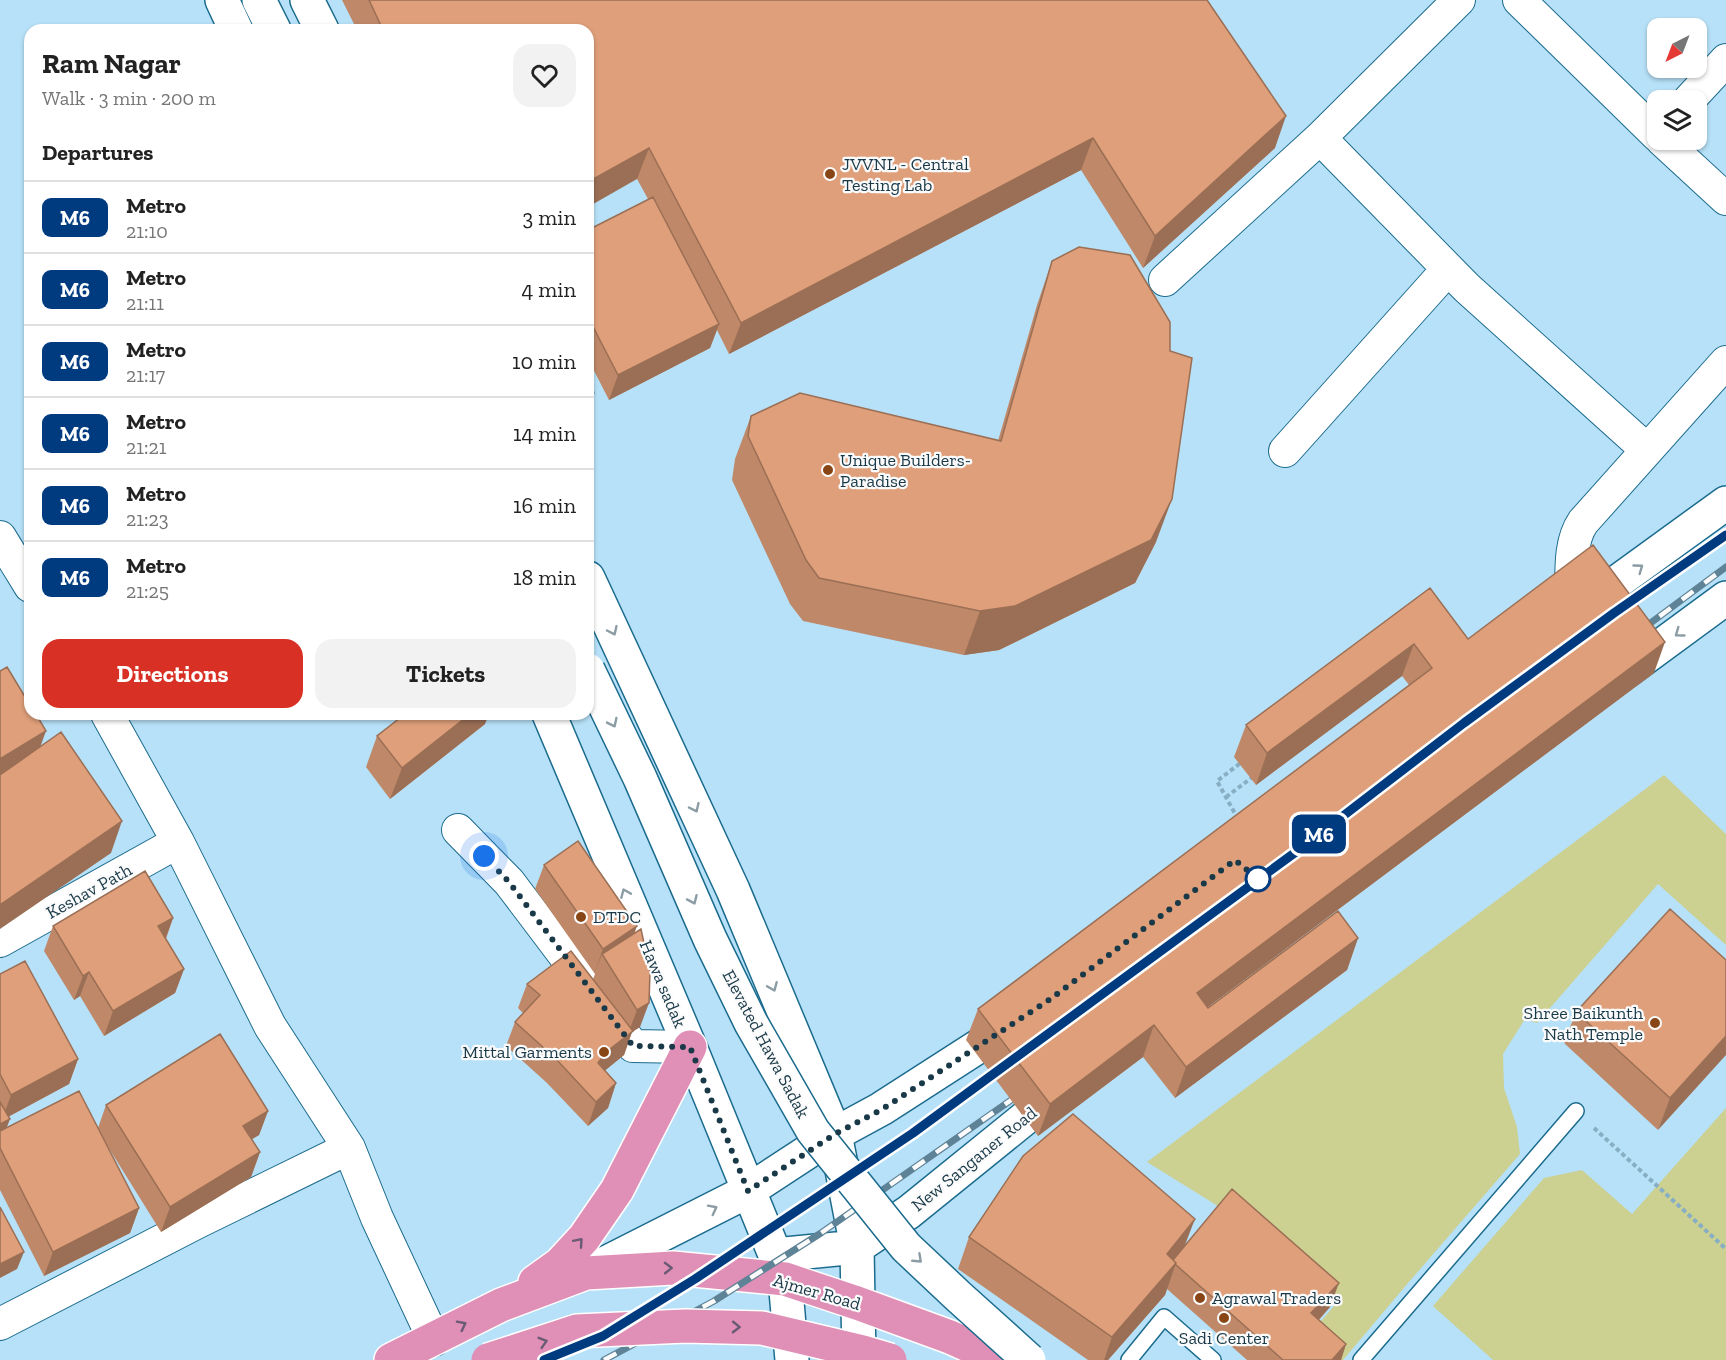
<!DOCTYPE html>
<meta charset="utf-8">
<style>
:root{--surface:#fff;--page:#f2f2f2;--text:#222;--muted:#767676;--line:#e0e0e0;--accent:#d93025}
body{margin:0;font-family:"Zilla Slab",serif;background:var(--page);color:var(--text);height:100vh;display:flex;flex-direction:column;font-size:22px;white-space:nowrap}
*{box-sizing:border-box;margin:0}
p{font-size:20px;color:var(--muted)}
.icon{flex:none;width:33px;height:33px;fill:none;stroke:currentColor;stroke-width:2;stroke-linecap:round;stroke-linejoin:round}
.map{position:relative;flex:1;overflow:hidden}
.drawer{position:absolute;left:24px;top:24px;width:570px;height:696px;display:flex;flex-direction:column;background:var(--surface);border-radius:18px;box-shadow:0 2px 4px #0004}
.drawer>*{flex:none}
.badge{padding:0 12px;border-radius:9px;font-size:21px;line-height:39px}
.needle{width:39px;rotate:222deg}
.fabs{position:absolute;left:1647px;top:18px;display:grid;gap:12px}
.fabs a{display:grid;place-items:center;width:60px;height:60px;border-radius:12px;background:var(--surface);box-shadow:0 2px 4px #0004;font-size:30px}
.you{position:absolute;width:30px;height:30px;margin:-15px;border:4px solid #fff;border-radius:50%;background:#1a73e8;box-shadow:0 0 0 9px #1a73e833}
.map>.badge{position:absolute;translate:-50% -50%;box-shadow:0 0 0 3px #fff}
h2{padding:0 18px;font-size:22px;line-height:54px}
.round{display:grid;place-items:center;flex:none;width:63px;height:63px;border-radius:18px;background:var(--page)}
.overview{display:flex;align-items:center;justify-content:space-between;height:102px;padding:0 18px}
h1{font-size:28px;font-weight:700;line-height:45px}
.button{display:flex;gap:12px;margin-top:auto;padding:12px 18px}
.button a{flex:1;height:69px;border-radius:18px;background:var(--accent);color:#fff;font-size:24px;font-weight:700;line-height:69px;text-align:center}
.button a+a{background:var(--page);color:var(--text)}
ul{padding:0;list-style:none}
li{display:flex;align-items:center;gap:18px;height:72px;padding:0 18px;border-top:2px solid var(--line)}
li div{flex:1}
li b{display:block;font-size:22px}
li em{font-style:normal}
li .badge{min-width:66px;font-weight:700;text-align:center}
.map>svg:first-child{display:block}
.green{fill:#ccd091}
.lines{fill:none;stroke-linecap:round;stroke-linejoin:round}
.service-casing{stroke:#1b6b8d;stroke-width:18}
.minor-casing{stroke:#1b6b8d;stroke-width:34}
.secondary-casing{stroke:#1b6b8d;stroke-width:36}
.trunk-casing{stroke:#fff;stroke-width:36}
.path{stroke:#87aec3;stroke-width:4;stroke-dasharray:4.5 3;stroke-linecap:butt}
.service{stroke:#fff;stroke-width:15}
.minor{stroke:#fff;stroke-width:32}
.secondary{stroke:#fff;stroke-width:33}
.trunk{stroke:#e08fb6;stroke-width:33}
.rail-casing{stroke:#5f8396;stroke-width:7}
.rail{stroke:#fbfbfb;stroke-width:4.5;stroke-dasharray:14;stroke-linecap:butt}
.secondary-bridge-casing{stroke:#1b6b8d;stroke-width:36;stroke-linecap:butt}
.trunk-bridge-casing{stroke:#fff;stroke-width:36;stroke-linecap:butt}
.secondary-bridge{stroke:#fff;stroke-width:33}
.trunk-bridge{stroke:#e08fb6;stroke-width:33}
.wall{fill:#bf8969}
.shaded-wall{fill:#9b6f55}
.building{fill:#de9f7a;stroke:#9b6f55;stroke-width:1.5}
.oneway{stroke:#8c9ca4}
.oneway2{stroke:#695b74}
.line-casing{stroke:#fff;stroke-width:14}
.line{stroke:#003b80;stroke-width:9}
.walk{stroke:#193948;stroke-width:6;stroke-dasharray:0 10.8}
.poi-dot{fill:#884516;stroke:#fbfbfb;stroke-width:2}
.stop-dot{fill:#fff;stroke:#003b80;stroke-width:3}
.labels{text-anchor:middle;stroke-width:4.5;stroke-linejoin:round;paint-order:stroke}
.poi-label{font-size:18px;fill:#193948;stroke:#fbfbfb;text-anchor:start}
.street-label{font-size:18px;fill:#193948;stroke:#fbfbfb}
</style>
<div class="map">
<svg width="1726" height="1360" viewBox="0 0 1726 1360">
<rect width="100%" height="100%" fill="#b7e1f8"/>
<path class="green" d="M1664 775 1726 834V945L1658 884 1537 1023 1525 1019 1503 1054 1504 1088 1517 1127 1520 1154 1408 1283 1343 1360H1335L1307 1337 1335 1305 1221 1208 1147 1162Z
M1726 1108V1360H1493L1433 1306 1544 1178 1582 1170 1632 1214Z"/>
<g class="lines">
<defs>
<path id="service" d="M1129 1360 1164 1317 1213 1360
M1361 1360 1576 1111"/>
<path id="minor" d="M1459 0 1320 138 1467 288 1647 450
M1519 0 1658 136
M1689 100 1726 60
M1662 140 1726 199
M1165 280 1320 138
M1285 451 1448 269
M0 537 30 586
M1571 603C1572 577 1568 544 1583 522L1726 362
M107 714 178 842 270 1026 349 1148 377 1218 434 1340
M458 830 509 882 633 1046 690 1047
M0 941 178 842
M0 1324 198 1222 349 1148"/>
<path id="secondary" d="M222 0 236 30
M259 0 274 30
M307 0 322 30
M588 578 733 890 835 1134 857 1247 859 1360
M1584 606 1726 503
M1628 670 1726 598
M549 714 690 1047 785 1279 792 1360
M775 1255 857 1247 909 1212 1061 1089
M586 1273 748 1191 835 1134 881 1109 1010 1026"/>
<path id="trunk" d="M535 1282 560 1264 584 1238 617 1190 690 1047
M391 1360 501 1305 586 1273 673 1268 785 1279 857 1303 950 1337 1001 1360"/>
</defs>
<use href="#service" class="service-casing"/>
<use href="#minor" class="minor-casing"/>
<use href="#secondary" class="secondary-casing"/>
<use href="#trunk" class="trunk-casing"/>
<path class="path" d="M588 383 593 393 588 398
M1226 797 1254 776
M1238 819 1217 781 1243 761
M1594 1128 1726 1249"/>
<use href="#service" class="service"/>
<use href="#minor" class="minor"/>
<use href="#secondary" class="secondary"/>
<use href="#trunk" class="trunk"/>
<defs>
<path id="rail" d="M1620 609 1726 535
M1637 633 1726 567
M544 1360 603 1336 695 1279 913 1133 1006 1065
M604 1360 714 1301 821 1233 1024 1091"/>
</defs>
<use href="#rail" class="rail-casing"/>
<use href="#rail" class="rail"/>
<defs>
<path id="secondary-bridge" d="M588 670 640 778 710 939 751 1023 813 1131 906 1247 958 1296 1029 1360"/>
<path id="trunk-bridge" d="M488 1360 577 1331 685 1326 762 1328 863 1352 890 1360"/>
</defs>
<use href="#secondary-bridge" class="secondary-bridge-casing"/>
<use href="#trunk-bridge" class="trunk-bridge-casing"/>
<use href="#secondary-bridge" class="secondary-bridge"/>
<use href="#trunk-bridge" class="trunk-bridge"/>
</g>
<path class="wall" d="M342 0H1207L1275 148 1143 268 1081 170 729 354 717 330 710 348 609 400 588 359V230L648 199 637 179 588 30H357Z
M1052 261 1156 542 1135 583 999 650 964 655 803 621 790 604 732 480 735 459 751 416 998 441 1037 305Z
M1430 588 1468 639 1654 673 1208 1007 1358 938 1347 970 1175 1098 1143 1057 1038 1136 966 1040 978 1009 1409 685 1402 676 1256 785 1234 757 1246 725Z
M485 724 390 799 366 767 377 736Z
M544 865 634 933 640 1027 632 1032 624 1055 605 1070 616 1083 608 1108 588 1126 547 1083 506 1046 515 1022 523 1013 518 1008 527 984 593 979 595 974 535 889Z
M173 918 166 939 184 969 175 993 104 1036 80 996 74 1000 44 951 53 926Z
M1726 960 1658 1130 1564 1043 1576 1012Z
M0 974 78 1059 69 1084 8 1117 6 1128H98L106 1105 268 1111 259 1135 252 1139 260 1152 251 1177 161 1232 105 1142 139 1208 130 1233 44 1276 0 1190Z
M969 1237 1185 1245 1330 1307 1319 1320 1346 1344 1341 1360H1247L1167 1289 1165 1295 1108 1360H1088L958 1269Z"/>
<path class="shaded-wall" d="M1286 116 1275 148 1143 268 1155 236Z
M1093 138 1081 170 729 354 741 323Z
M649 148 637 179 588 207V182Z
M719 324 710 348 609 400 618 375Z
M1172 499 1156 542 1135 583 999 650 964 655 980 611Z
M1665 642 1654 673 1185 1024 1197 993Z
M1414 644 1402 676 1256 785 1267 753Z
M470 714H489L485 724 390 799 402 768Z
M46 731 37 756 0 778V759Z
M122 821 111 853 0 929V905Z
M173 918 164 942 158 926Z
M637 926 628 951 602 954 594 974 603 949Z
M1358 938 1347 970 1175 1098 1186 1067Z
M184 969 175 993 104 1036 113 1011Z
M89 972 80 996 74 1000 83 976Z
M649 1003 640 1027 632 1032 624 1055 596 1078 598 1063 605 1053 628 1034 637 1010Z
M1154 1025 1143 1057 1038 1136 1050 1104Z
M1726 1036V1055L1658 1130 1670 1098Z
M78 1059 69 1084 2 1120 11 1095Z
M616 1083 608 1108 588 1126 596 1102Z
M268 1111 259 1135 234 1150 243 1126Z
M10 1119 1 1143 0 1144V1124Z
M260 1152 251 1177 161 1232 170 1207Z
M139 1208 130 1233 44 1276 53 1252Z
M1195 1219 1183 1250 1174 1263 1167 1254Z
M24 1252 17 1269 0 1278V1264Z
M1176 1263 1165 1295 1108 1360H1104L1112 1337Z
M1339 1283 1330 1307 1302 1338 1311 1313Z
M1346 1344 1341 1360H1332Z"/>
<path class="building" d="M369 0H1207L1286 116 1155 236 1093 138 741 323 649 148 588 182V30H383Z
M653 197 719 324 618 375 588 317V230Z
M1079 247 1130 255 1170 322V351L1192 358 1172 499 1151 540 1015 606 980 611 819 578 806 560 748 436 751 416 800 393 1001 441 1052 261Z
M1593 545 1665 642 1197 993 1208 1008 1338 911 1358 938 1186 1067 1154 1025 1050 1104 978 1009 1432 668 1414 644 1267 753 1246 725 1430 588 1468 639Z
M7 667 30 705V714H36L46 731 0 759V671Z
M405 714H470L402 768 377 736Z
M61 732 122 821 0 905V775Z
M578 841 637 926 603 949 544 865Z
M145 871 173 918 158 926 184 969 113 1011 89 972 83 976 53 926Z
M1670 909 1726 960V1036L1670 1098 1576 1012Z
M641 929 650 971 649 1003 637 1010 602 954Z
M571 951 633 1031 605 1053 598 1063 616 1083 596 1102 556 1059 515 1022 540 995 527 984Z
M25 961 78 1059 11 1095 0 1074V974Z
M220 1034 268 1111 243 1126 260 1152 170 1207 106 1105Z
M79 1091 139 1208 53 1252 0 1148V1131Z
M0 1102 10 1119 0 1124Z
M1073 1114 1195 1219 1167 1254 1176 1263 1112 1337 969 1237 1023 1156Z
M1232 1189 1339 1283 1311 1313 1346 1344 1332 1360H1283L1175 1264 1176 1263 1173 1260Z
M0 1207 24 1252 0 1264Z"/>
<defs><path id="oneway-chevron" d="M-2-3.5L2.5 0L-2 3.5" fill="none" stroke-width="1.6" stroke-linecap="round" stroke-linejoin="round" transform="scale(1.5)"/></defs>
<g class="oneway">
<use href="#oneway-chevron" transform="translate(1639 568) rotate(-36)"/>
<use href="#oneway-chevron" transform="translate(613 631) rotate(65)"/>
<use href="#oneway-chevron" transform="translate(1679 633) rotate(144)"/>
<use href="#oneway-chevron" transform="translate(613 723) rotate(64)"/>
<use href="#oneway-chevron" transform="translate(695 808) rotate(65)"/>
<use href="#oneway-chevron" transform="translate(625 893) rotate(-113)"/>
<use href="#oneway-chevron" transform="translate(693 900) rotate(66)"/>
<use href="#oneway-chevron" transform="translate(773 987) rotate(67)"/>
<use href="#oneway-chevron" transform="translate(713 1209) rotate(-27)"/>
<use href="#oneway-chevron" transform="translate(918 1259) rotate(43)"/>
</g>
<g class="oneway2">
<use href="#oneway-chevron" transform="translate(579 1242) rotate(-49)"/>
<use href="#oneway-chevron" transform="translate(668 1268) rotate(-1)"/>
<use href="#oneway-chevron" transform="translate(462 1325) rotate(-27)"/>
<use href="#oneway-chevron" transform="translate(736 1327) rotate(1)"/>
<use href="#oneway-chevron" transform="translate(543 1342) rotate(-17)"/>
</g>
<g class="lines">
<defs>
<path id="line" d="M544 1360 603 1336 640 1313 695 1279 913 1133 1304 846 1464 723 1614 613 1726 535"/>
</defs>
<use href="#line" class="line-casing"/>
<use href="#line" class="line"/>
<path class="walk" d="M484 856 509 882 633 1046 690 1047 748 1191 835 1134 881 1110 1049 1000 1235 860 1258 879"/>
</g>
<g class="poi-dot">
<circle cx="830" cy="174" r="6"/>
<circle cx="828" cy="470" r="6"/>
<circle cx="581" cy="917" r="6"/>
<circle cx="1655" cy="1023" r="6"/>
<circle cx="604" cy="1052" r="6"/>
<circle cx="1200" cy="1298" r="6"/>
<circle cx="1224" cy="1318" r="6"/>
</g>
<circle class="stop-dot" cx="1258" cy="879" r="12"/>
<g class="labels">
<g class="poi-label">
<text x="842" y="170">JVVNL - Central<tspan x="842" dy="21">Testing Lab</tspan></text>
<text x="840" y="466">Unique Builders-<tspan x="840" dy="21">Paradise</tspan></text>
<text x="593" y="923">DTDC</text>
<text x="1643" y="1019" text-anchor="end">Shree Baikunth<tspan x="1643" dy="21">Nath Temple</tspan></text>
<text x="592" y="1058" text-anchor="end">Mittal Garments</text>
<text x="1212" y="1304">Agrawal Traders</text>
<text x="1224" y="1344" text-anchor="middle">Sadi Center</text>
</g>
<g class="street-label">
<text transform="translate(89 891) rotate(-29)" y="6">Keshav Path</text>
<text transform="translate(663 984) rotate(67)" y="6">Hawa sadak</text>
<text transform="translate(766 1044) rotate(62)" y="6">Elevated Hawa Sadak</text>
<text transform="translate(974 1159) rotate(-39)" y="6">New Sanganer Road</text>
<text transform="translate(817 1292) rotate(16)" y="6">Ajmer Road</text>
</g>
</g>
</svg>
<div class="fabs">
<a><svg class="needle" viewBox="-14 -14 28 28"><path d="M0-13l5 13h-10z" fill="#e53935"/><path d="M0 13l5-13h-10z" fill="#767676"/></svg></a>
<a><svg class="icon" aria-label="layers" viewBox="0 0 24 24"><path d="M12 4l9 5-9 5-9-5zM3 14l9 5 9-5"/></svg></a>
</div>
<div class="you" style="left:484px;top:856px"></div>
<b class="badge" style="left:1319px;top:834px;background:#003b80;color:#fff">M6</b>
<section class="drawer">
<div class="overview"><div><h1>Ram Nagar</h1><p>Walk · 3 min · 200 m</p></div><a class="round"><svg class="icon" aria-label="heart" viewBox="0 0 24 24"><path d="M12 20l-8-8c-3-5 5-10 8-4 3-6 11-1 8 4z"/></svg></a></div>
<h2>Departures</h2>
<ul>
<li><span class="badge" style="background:#003b80;color:#fff">M6</span><div><b>Metro</b><p>21:10</p></div><em>3 min</em></li>
<li><span class="badge" style="background:#003b80;color:#fff">M6</span><div><b>Metro</b><p>21:11</p></div><em>4 min</em></li>
<li><span class="badge" style="background:#003b80;color:#fff">M6</span><div><b>Metro</b><p>21:17</p></div><em>10 min</em></li>
<li><span class="badge" style="background:#003b80;color:#fff">M6</span><div><b>Metro</b><p>21:21</p></div><em>14 min</em></li>
<li><span class="badge" style="background:#003b80;color:#fff">M6</span><div><b>Metro</b><p>21:23</p></div><em>16 min</em></li>
<li><span class="badge" style="background:#003b80;color:#fff">M6</span><div><b>Metro</b><p>21:25</p></div><em>18 min</em></li>
</ul>
<div class="button"><a>Directions</a><a>Tickets</a></div>
</section>
</div>
